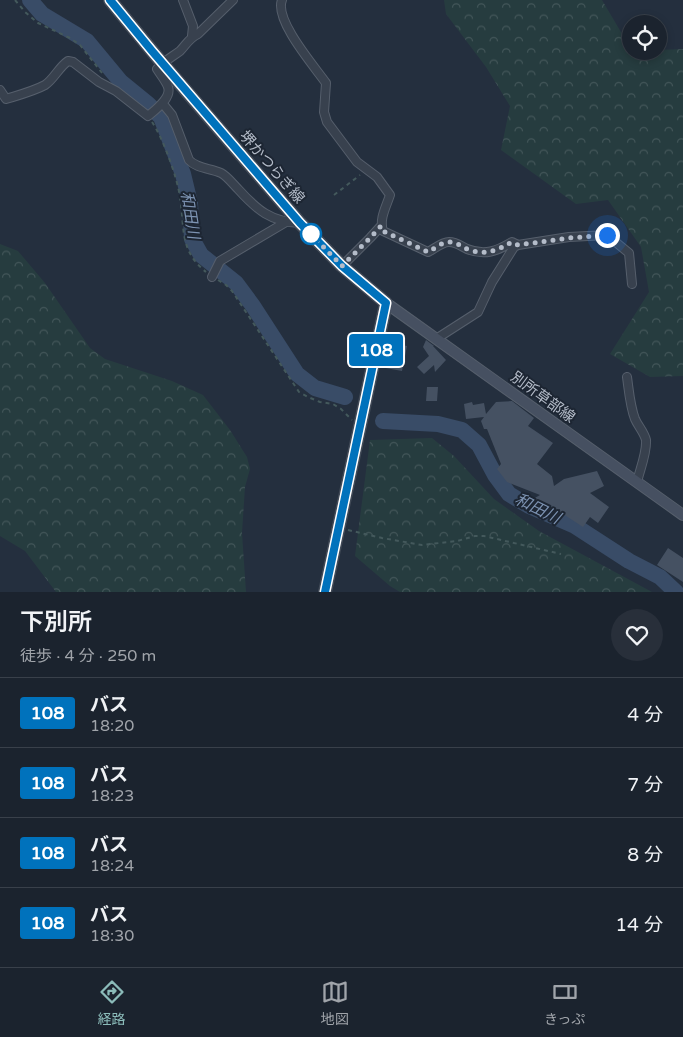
<!DOCTYPE html>
<html lang="ja">
<meta charset="utf-8">
<style>
:root{--surface:#1b232e;--page:#282f3a;--text:#f1f3f6;--muted:#a0a4aa;--line:#39404a;--accent:#8bbbb9}
body{margin:0;font-family:"Varela Round","Noto Sans JP",sans-serif;background:var(--page);color:var(--text);height:100vh;display:flex;flex-direction:column;font-size:19px;white-space:nowrap}
*{box-sizing:border-box;margin:0}
p{font-size:16px;color:var(--muted)}
.icon{flex:none;width:28px;height:28px;fill:none;stroke:currentColor;stroke-width:2;stroke-linecap:round;stroke-linejoin:round}
.map{position:relative;height:592px;overflow:hidden}
.drawer{display:flex;flex-direction:column;background:var(--surface);flex:1}
.drawer>*{flex:none}
.badge{padding:0 10px;border-radius:4px;font-size:18px;line-height:32px}
.controls{position:absolute;left:622px;top:15px;display:grid;gap:10px}
.controls a{display:grid;place-items:center;width:45px;height:45px;border-radius:50%;background:var(--surface);box-shadow:0 2px 8px #0003,0 0 0 1px var(--line);font-size:25px}
.you{position:absolute;width:25px;height:25px;margin:-12px;border:4px solid #fff;border-radius:50%;background:#1a73e8;box-shadow:0 0 0 8px #1a73e833}
.map>.badge{position:absolute;translate:-50% -50%;box-shadow:0 0 0 2px #fff}
.round{display:grid;place-items:center;flex:none;width:52px;height:52px;border-radius:26px;background:var(--page)}
.headline{display:flex;align-items:center;justify-content:space-between;height:85px;padding:0 20px}
h1{font-size:24px;font-weight:600;line-height:38px}
ul{padding:0;list-style:none}
li{display:flex;align-items:center;gap:15px;height:70px;padding:0 20px;border-top:1px solid var(--line)}
li div{flex:1}
li b{display:block;font-size:19px}
li em{font-style:normal}
li .badge{min-width:55px;font-weight:700;text-align:center}
.menu{display:flex;justify-content:space-around;align-items:center;height:70px;border-top:1px solid var(--line);background:var(--surface);font-size:14px;color:var(--muted)}
.menu a{display:grid;justify-items:center;gap:2px}
.menu .on{color:var(--accent)}
.map>svg:first-child{display:block}
.forest{fill:url(#forest-crowns)}
.lines{fill:none;stroke-linecap:round;stroke-linejoin:round}
.river{stroke:#394c67;stroke-width:16}
.building{fill:#455162}
.minor-casing{stroke:#565f6c;stroke-width:10}
.secondary-casing{stroke:#565f6c;stroke-width:12}
.primary-casing{stroke:#414a57;stroke-width:14}
.path{stroke:#44595c;stroke-width:2;stroke-dasharray:4 4;stroke-linecap:butt}
.minor{stroke:#38414e;stroke-width:8}
.secondary{stroke:#465061;stroke-width:10}
.primary{stroke:#56606e;stroke-width:11}
.line-casing{stroke:#fff;stroke-width:11}
.line{stroke:#0072bc;stroke-width:8}
.walk{stroke:#b4bcc9;stroke-width:5;stroke-dasharray:0 9}
.stop-dot{fill:#fff;stroke:#0072bc;stroke-width:2.5}
.labels{text-anchor:middle;stroke-width:4;stroke-linejoin:round;paint-order:stroke}
.street-label{font-size:15px;fill:#b4bcc9;stroke:#1d2633}
.water-label{font-size:16px;font-style:italic;fill:#7c92b1;stroke:#1d2633}
</style>
<div class="map">
<svg width="683" height="592" viewBox="0 0 683 592">
<defs>
<pattern id="forest-crowns" width="20" height="18" patternUnits="userSpaceOnUse" patternTransform="scale(1.25)"><rect width="20" height="18" fill="#263c3f"/><path d="M2 6a3 3 0 1 1 6 0M12 15a3 3 0 1 1 6 0" fill="none" stroke="#435659"/></pattern>
</defs>
<rect width="100%" height="100%" fill="#242f3e"/>
<path class="forest" d="M444 0H602L631 49V51H659V50L683 49V376L650 377 610 354 649 292 641 247 608 200 576 204 501 150 510 106 486 67 446 14Z
M0 244 18 251 45 283 90 348 105 359 172 381 203 395 230 430 247 457 250 469 245 487 242 533 246 592H56L25 551 0 536Z
M432 438 454 456 494 499 539 531 652 592H400L390 586 355 556 370 440Z"/>
<g class="lines">
<path class="river" d="M30 0 42 14 87 41 121 82 148 104 161 117 183 174 190 203 192 239 201 255 236 283 253 306 297 374 315 388 345 397
M383 421 438 424 462 430 479 445 495 475 509 494 529 506 575 526 629 561 660 577 676 592"/>
</g>
<path class="building" d="M426 340 434 346H433L446 360 435 372 434 365 424 374 417 367 429 356 423 347Z
M386 342 407 346 402 371 380 367Z
M427 387H438L437 401H426Z
M512 401 534 418 528 426 553 443 537 464 552 476 554 486 564 479 597 471 604 486 590 493 609 507 598 523 590 517 583 527 560 512V509L550 511 533 499 540 495 507 482 497 469 501 464 487 429H484L481 421 484 417 466 419 464 404 472 402 473 405 484 403 486 414 496 402Z
M668 548 683 558V582L657 565Z"/>
<g class="lines">
<defs>
<path id="minor" d="M183 0 193 26 192 36
M282 0C274 20 314 66 326 83L324 112 327 122 357 162 377 177 390 195C386 207 379 219 383 231L428 252C434 249 442 242 449 242 456 242 461 246 467 249 485 256 497 251 512 242L518 245
M0 90 6 99C19 95 34 91 45 85 54 79 59 67 68 61L73 62 99 82 116 91 148 116C155 110 172 98 168 87 166 81 160 74 157 69 164 61 172 57 180 51 186 45 189 38 198 34L233 0
M163 104 172 115 189 160C197 169 211 168 221 173 227 176 233 184 238 189 257 210 271 222 300 223
M342 266 370 238 381 226
M212 277 220 261 286 222
M436 339 478 312 492 282 514 247 518 245 569 237 607 235 629 253 632 284
M627 377C629 391 630 406 635 419 638 426 644 432 646 440 647 453 640 469 637 482"/>
<path id="secondary" d="M386 303 683 515"/>
<path id="primary" d="M110 0 162 63 300 223 342 266 386 303 325 592"/>
</defs>
<use href="#minor" class="minor-casing"/>
<use href="#secondary" class="secondary-casing"/>
<use href="#primary" class="primary-casing"/>
<path class="path" d="M15 0 25 12 38 23 70 38 80 45 102 73
M152 122C163 138 178 179 180 198 185 229 179 250 206 272
M334 195 360 175
M218 280 226 285 232 291 299 392 308 397 320 402 333 404 341 409 352 420
M348 530 382 538 422 545 457 541 475 536H484L561 554"/>
<use href="#minor" class="minor"/>
<use href="#secondary" class="secondary"/>
<use href="#primary" class="primary"/>
</g>
<g class="lines">
<defs>
<path id="line" d="M110 0 152 51 300 223 342 266 386 303 325 592"/>
</defs>
<use href="#line" class="line-casing"/>
<use href="#line" class="line"/>
<path class="walk" d="M311 234 342 266 370 238 381 226 383 231 428 252C434 249 442 242 449 242 456 242 461 246 467 249 485 256 496 251 512 242L518 245 569 238 607 235"/>
</g>
<circle class="stop-dot" cx="311" cy="234" r="10"/>
<g class="labels">
<g class="street-label">
<text transform="translate(272 167) rotate(49)" y="5">堺かつらぎ線</text>
<text transform="translate(543 397) rotate(36)" y="5">別所草部線</text>
</g>
<g class="water-label">
<text transform="translate(191 215) rotate(81)" y="6">和田川</text>
<text transform="translate(538 508) rotate(26)" y="6">和田川</text>
</g>
</g>
</svg>
<div class="controls">
<a><svg class="icon" aria-label="locate" viewBox="0 0 24 24"><circle cx="12" cy="12" r="6"/><path d="M12 2v4M12 18v4M2 12h4M18 12h4"/></svg></a>
</div>
<div class="you" style="left:607px;top:235px"></div>
<b class="badge" style="left:376px;top:350px;background:#0072bc;color:#fff">108</b>
</div>
<section class="drawer">
<div class="headline"><div><h1>下別所</h1><p>徒歩 · 4 分 · 250 m</p></div><a class="round"><svg class="icon" aria-label="heart" viewBox="0 0 24 24"><path d="M12 20l-8-8c-3-5 5-10 8-4 3-6 11-1 8 4z"/></svg></a></div>
<ul>
<li><span class="badge" style="background:#0072bc;color:#fff">108</span><div><b>バス</b><p>18:20</p></div><em>4 分</em></li>
<li><span class="badge" style="background:#0072bc;color:#fff">108</span><div><b>バス</b><p>18:23</p></div><em>7 分</em></li>
<li><span class="badge" style="background:#0072bc;color:#fff">108</span><div><b>バス</b><p>18:24</p></div><em>8 分</em></li>
<li><span class="badge" style="background:#0072bc;color:#fff">108</span><div><b>バス</b><p>18:30</p></div><em>14 分</em></li>
</ul>
</section>
<nav class="menu">
<a class="on"><svg class="icon" aria-label="directions" viewBox="0 0 24 24"><path d="M12 3l9 9-9 9-9-9zM9 14v-3h6M13 9l2 2-2 2"/></svg>経路</a>
<a><svg class="icon" aria-label="map" viewBox="0 0 24 24"><path d="M3 6l6-2 6 2 6-2v14l-6 2-6-2-6 2zM9 4v14M15 6v14"/></svg>地図</a>
<a><svg class="icon" aria-label="tickets" viewBox="0 0 24 24"><path d="M3 7h18v10H3zM15 7v10"/></svg>きっぷ</a>
</nav>
